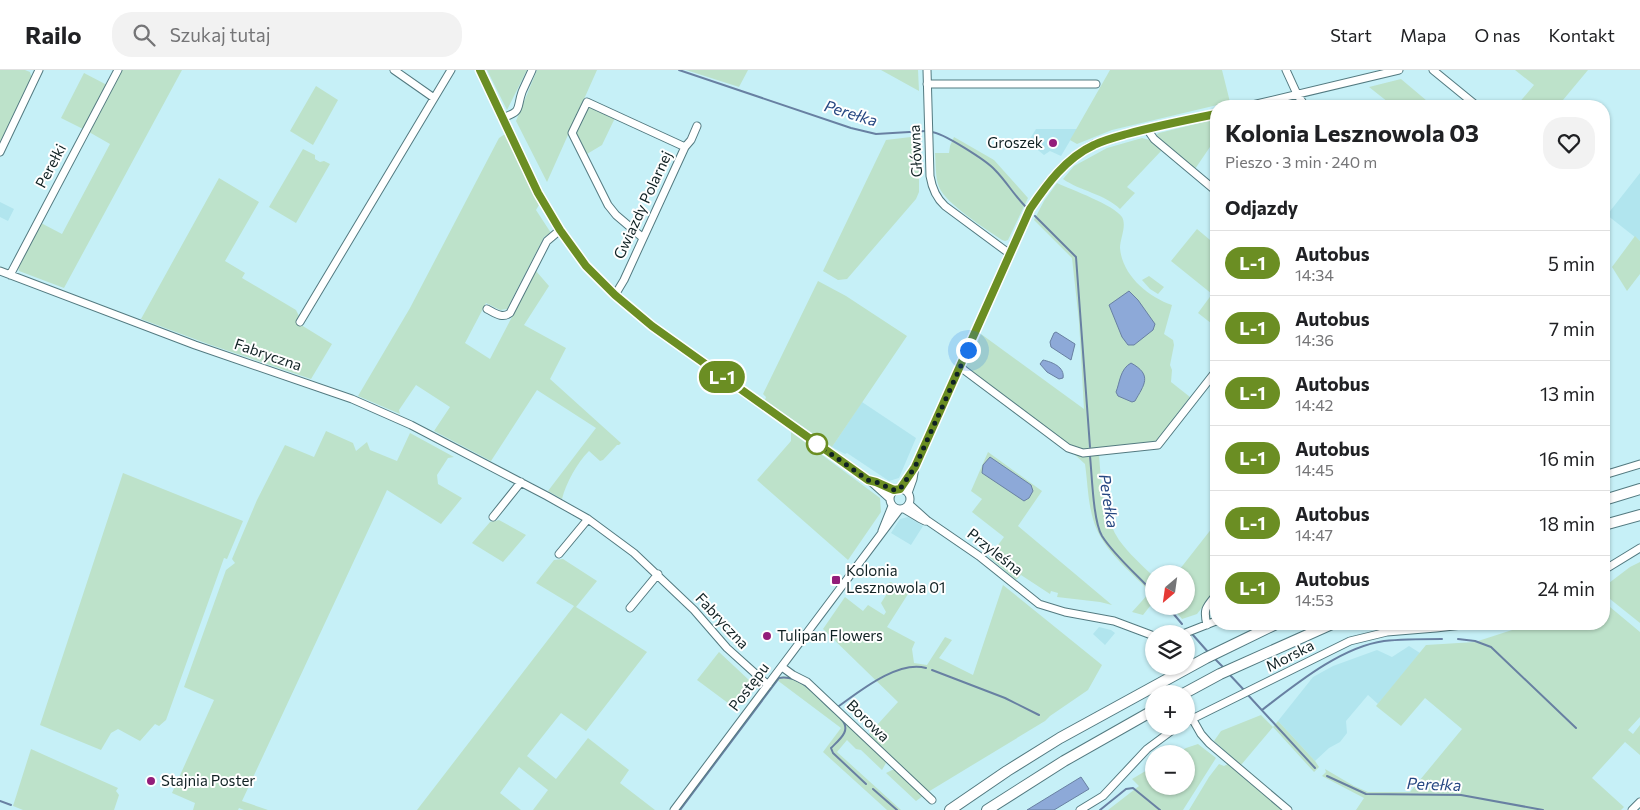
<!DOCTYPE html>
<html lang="pl">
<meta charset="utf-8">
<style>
:root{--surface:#fff;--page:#f2f2f2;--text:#202124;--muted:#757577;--line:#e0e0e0}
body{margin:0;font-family:Commissioner,sans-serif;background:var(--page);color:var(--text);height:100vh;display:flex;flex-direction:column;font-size:19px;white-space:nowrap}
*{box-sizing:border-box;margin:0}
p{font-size:16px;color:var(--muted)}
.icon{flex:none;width:28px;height:28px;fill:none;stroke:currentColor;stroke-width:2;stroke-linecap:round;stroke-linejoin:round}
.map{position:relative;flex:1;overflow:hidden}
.sheet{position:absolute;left:1210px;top:30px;width:400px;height:530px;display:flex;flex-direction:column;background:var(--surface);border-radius:20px;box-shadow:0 1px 4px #0004}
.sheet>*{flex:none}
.badge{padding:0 10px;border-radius:16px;font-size:18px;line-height:32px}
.needle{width:32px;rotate:209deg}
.buttons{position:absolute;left:1145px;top:495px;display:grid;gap:10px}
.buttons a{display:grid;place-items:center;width:50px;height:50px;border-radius:50%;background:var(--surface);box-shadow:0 1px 4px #0004;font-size:25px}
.you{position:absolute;width:25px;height:25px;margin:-12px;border:4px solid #fff;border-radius:50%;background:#1a73e8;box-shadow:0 0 0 8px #1a73e833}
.map>.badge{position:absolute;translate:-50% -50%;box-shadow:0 0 0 2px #fff}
h2{padding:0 15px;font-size:19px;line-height:45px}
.round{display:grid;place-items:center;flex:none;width:52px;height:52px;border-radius:20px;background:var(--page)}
.summary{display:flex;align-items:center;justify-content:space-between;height:85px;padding:0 15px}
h1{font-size:24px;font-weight:700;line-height:38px}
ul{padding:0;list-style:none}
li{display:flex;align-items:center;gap:15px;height:65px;padding:0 15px;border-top:1px solid var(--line)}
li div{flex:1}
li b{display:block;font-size:19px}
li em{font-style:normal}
li .badge{min-width:55px;font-weight:700;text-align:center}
header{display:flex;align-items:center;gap:30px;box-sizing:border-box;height:70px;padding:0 25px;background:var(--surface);border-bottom:1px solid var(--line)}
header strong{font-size:24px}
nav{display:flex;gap:28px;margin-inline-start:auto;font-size:18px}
.search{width:350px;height:45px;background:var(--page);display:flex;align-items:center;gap:12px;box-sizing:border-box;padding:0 18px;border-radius:20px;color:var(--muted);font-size:19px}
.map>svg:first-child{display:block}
.built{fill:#b1e5ee}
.green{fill:#bde2ca}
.water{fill:#8da9d8;stroke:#6880a2}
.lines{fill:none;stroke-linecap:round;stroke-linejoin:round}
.stream{stroke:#6880a2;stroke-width:2}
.minor-casing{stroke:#537a80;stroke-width:9}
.highway-casing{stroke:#537a80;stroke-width:12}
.minor{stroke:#fff;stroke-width:7}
.highway{stroke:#fff;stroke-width:10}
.line-casing{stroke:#fff;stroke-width:11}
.line{stroke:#6b8e23;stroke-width:8}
.walk{stroke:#102123;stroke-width:5;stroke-dasharray:0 9}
.poi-dot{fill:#931d7a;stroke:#fff;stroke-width:2}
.stop-dot{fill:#fff;stroke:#6b8e23;stroke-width:2.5}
.labels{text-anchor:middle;stroke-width:4;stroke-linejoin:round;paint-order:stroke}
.poi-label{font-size:15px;fill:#102123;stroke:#fff;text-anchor:start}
.street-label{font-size:15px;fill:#102123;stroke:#fff}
.water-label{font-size:16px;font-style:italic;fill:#264782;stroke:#fff}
</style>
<header>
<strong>Railo</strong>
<div class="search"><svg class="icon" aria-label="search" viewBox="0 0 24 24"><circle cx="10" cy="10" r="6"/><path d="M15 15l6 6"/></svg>Szukaj tutaj</div>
<nav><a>Start</a><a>Mapa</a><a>O nas</a><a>Kontakt</a></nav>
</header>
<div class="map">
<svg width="1640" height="740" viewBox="0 0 1640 740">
<rect width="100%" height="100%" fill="#c6f0f7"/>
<path class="built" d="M1036 59H1077L1061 86 1050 81 1044 85 1028 72Z
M1640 103V171L1607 145Z
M0 132 14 139 8 151 0 147Z
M862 332 916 368 899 408 889 411 847 383 845 384 832 377Z
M908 447 923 456 911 475 891 463 900 449Z
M1099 557 1111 560 1115 563 1105 575 1093 564Z
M1409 576 1420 583 1378 634 1368 625 1346 651 1347 663 1340 672 1329 678 1315 691 1278 651 1313 607 1333 596 1377 580 1392 587Z"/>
<path class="green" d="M0 0H25L30 2 32 9 0 76Z
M122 0H182L64 218 19 201 18 197 41 153 62 164 110 74 89 62Z
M487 0H527L507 40Z
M537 0H597L547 112 516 51Z
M686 0H748L739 17Z
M881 0H918L919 21Z
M1110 0H1222L1230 32 1112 60 1077 74 1070 70Z
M1515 0H1588L1558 36H1521L1518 34 1534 15Z
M84 3 107 15 83 59 61 48Z
M1401 9 1433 36H1393L1369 17Z
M316 16 338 30 313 75 290 61Z
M591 37 615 48 602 75 587 84 575 62 585 39Z
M1216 49V78L1212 74 1195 99 1158 69 1156 65 1159 63Z
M505 64 539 135 536 140 551 163 544 167 507 239 500 240 486 233 465 273 490 289 536 201 549 216 524 255 566 278 550 309 621 373 619 375H617L603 390 600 391 589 381C577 393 566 413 562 429L548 421 596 358 537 320 491 391 434 361 450 337 416 315 399 340 400 344 358 326 410 238 499 68Z
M919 66V122L916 129 847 209 838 210 823 201 886 70Z
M954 67 994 90 1028 128 1008 170 1005 171 1002 170C986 159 946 134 939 117 935 107 936 93 935 83H949L950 76Z
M1142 68 1150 70 1162 80 1127 117 1135 123 1120 139C1105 124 1080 121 1063 109L1074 96 1107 78Z
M303 79 315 85V89L320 92 324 91 330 94 296 153 269 137Z
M219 108 259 132 225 191 245 203 242 208 296 240 300 248 298 253 332 274 311 309 208 274 141 249Z
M1057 113C1072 120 1114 135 1122 147 1127 156 1120 168 1120 178 1122 205 1148 227 1172 235L1164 264 1173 270 1174 275 1170 295 1172 300 1171 312 1190 327 1157 370 1149 374 1087 381 1069 376 967 299 966 296 981 264 1084 339 1079 251 1072 188 1034 150 1044 131Z
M1197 159 1216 175V257L1198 243 1212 224 1171 191Z
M1635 166 1640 171V204L1627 221 1612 197Z
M1149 206 1164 217 1158 224 1150 219 1142 210Z
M818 211 846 226 907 266 832 377 765 330 766 327 763 324Z
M326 361 353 373 356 381 367 372 370 380 397 391 410 363 454 387 448 388 437 405 438 414 462 428 441 454 387 420 242 731 268 740H244L239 738 238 740H193L195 733 172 723 214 630 184 617 226 500 235 493 232 489 257 430 285 375 314 387Z
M791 362 880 428 881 442 848 490 757 410 791 371Z
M988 382 1042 421 1018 456 1112 535 1100 532 1057 527 1058 523 1051 521 1050 524 1021 505 1016 510 989 487 1004 467 972 442 982 429 971 421Z
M1074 384H1099C1101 412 1103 446 1119 470 1129 484 1142 495 1154 507V531L1143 545 1132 542 1150 522C1132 503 1108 484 1097 460 1088 440 1088 415 1085 394Z
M123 403 243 451 227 489 224 488 166 650 159 656 155 654 140 671 118 659 111 663 101 680 40 655Z
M499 450 526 465 503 492 472 473 490 452Z
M1216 453V520L1197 544 1182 549 1171 536H1186V504H1176Z
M563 489 597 511 576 537 647 582 586 661 561 643 527 686 556 709 588 668 629 700 620 713 655 740H533L548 720 519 697 500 723 521 740H417L574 536 536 513 554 490Z
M1640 492V553L1605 525V516L1630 497Z
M891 512 908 524 887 557 915 572 912 579 914 593 927 595 945 567 952 570 939 588 973 605 1003 515 1102 595 1088 620 1050 646 1045 651 928 722 867 666 898 632 823 559 845 527 863 541 868 535 884 545 886 542 881 533 890 519 884 515Z
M1604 532 1640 562V647L1628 660 1633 664 1640 655V685L1625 672 1592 708 1624 737 1621 740H1356L1364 728 1322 706 1326 702 1325 699 1354 716 1368 722H1410L1462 659 1425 628 1401 656 1376 636 1426 575 1475 572 1531 554H1604Z
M719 582 750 611 751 618 744 628 740 630 736 639 697 610Z
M782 606 790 607 802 612 884 689 886 693 882 700 861 680 856 679 847 670 837 682 901 740H887L823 682 841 658 777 610Z
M1261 645 1273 657 1278 651 1315 691 1319 697 1314 702 1273 657 1241 695 1214 671 1221 661Z
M1198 674 1216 688 1183 740H1108L1139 716 1132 709 1154 696V716H1186V684H1176L1186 678Z
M31 679 118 718 116 721 119 725 114 740H23L13 736Z
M1219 694 1224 696 1228 694 1283 740H1189L1209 707Z
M892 700H896L923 726 916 731 886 703Z"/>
<path class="water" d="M1129 221 1138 230 1155 254 1153 260 1134 275H1128L1122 267 1109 235Z
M1056 262 1075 274 1071 290 1051 277 1050 272 1054 263Z
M1043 290C1052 292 1065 297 1063 308L1059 309 1047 302 1040 294Z
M1131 293C1153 305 1144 315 1135 331L1132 332 1118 326 1116 322C1120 312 1120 299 1131 293Z
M990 387 1031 415 1033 421 1029 428 1024 431 982 403 983 395Z
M1081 707 1089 719 1054 740H1027Z"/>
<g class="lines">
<path class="stream" d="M679 0 851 58 876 64 926 61
M931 62C942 62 987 91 995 100 1006 111 1014 125 1025 136
M1035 146 1076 187 1090 377
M1090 386C1092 405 1093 451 1102 466 1114 485 1136 504 1152 521
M1167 536 1182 554
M1193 565 1208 582
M1458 569 1475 571 1491 577 1576 658
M1215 589 1224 598
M932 600 1005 628 1039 645
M1229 604 1244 620
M1247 624 1315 698
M839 636C860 621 898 590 926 598
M1262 640C1296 614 1341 577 1384 571 1403 569 1423 569 1442 569
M841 649C852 660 840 669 831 678L833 683 866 714
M1327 706 1366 724 1461 725 1543 740
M873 719 897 740
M0 731 11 735
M680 740 779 608C802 604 819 629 834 642
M1100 740 1126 719 1133 718 1160 740"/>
<defs>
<path id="minor" d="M394 0 434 28
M480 0 538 123 560 160 586 196 628 236 663 264 869 410 889 428
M927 0 930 106C932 118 936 128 945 136L1010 184
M1286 0 1297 24 1305 36
M1433 0 1477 36
M927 14H1096
M1248 36 1399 0
M502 48C523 41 516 39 522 22 525 15 529 7 532 0
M1147 59 1154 69 1216 121
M0 82 39 0
M643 168 616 145 608 135 572 63 587 32 685 77
M0 201 195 275 352 329 411 355 547 426 588 449 634 483 694 540 727 578 768 615
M10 205 118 0
M615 225 624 210 685 77 691 70 697 56
M487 239C495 243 502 249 510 243L547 171 560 160
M300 252 451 0
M960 297 1068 378 1083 383 1158 375 1216 301
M1604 405 1640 394
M869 410 876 412 894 420
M890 429a10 10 0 1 1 20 0a10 10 0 1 1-20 0Z
M900 419 915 397
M908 423 913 409 915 397 1025 149C1040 119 1064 89 1094 74 1106 69 1118 67 1131 63 1159 56 1188 50 1216 44
M909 434 928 451 979 486 1039 534 1065 542 1114 551 1154 566
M904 439 919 448 925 451
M493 447 521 412
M882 461 892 436
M559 484 588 449
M1604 500 1640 478
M630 538 658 504
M1207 555C1203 539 1206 537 1216 525
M1183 564 1216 551
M782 597 793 605 807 612 932 730
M1193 650 1201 664 1209 673 1288 740
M1186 652 1350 571 1387 562 1436 558 1471 554
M674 740 899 440
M1080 740 1103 726 1147 679 1178 656
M1632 740 1640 732"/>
<path id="highway" d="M1604 430 1640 419
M1604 455 1640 445
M1183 624 1220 604 1332 554
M950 740 1007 701 1060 668 1206 588 1276 554
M987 740 1064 691 1154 640"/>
</defs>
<use href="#minor" class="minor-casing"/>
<use href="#highway" class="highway-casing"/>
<use href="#minor" class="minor"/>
<use href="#highway" class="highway"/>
</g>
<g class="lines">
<defs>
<path id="line" d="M480 0 538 123 560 160 586 196 615 225 652 256 868 410 876 412 894 420 900 419 915 397 1030 139C1047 114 1066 88 1094 75 1104 70 1116 67 1127 64 1156 56 1186 50 1216 44"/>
</defs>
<use href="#line" class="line-casing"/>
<use href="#line" class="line"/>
<path class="walk" d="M817 374 868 410 876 412 894 420 900 419 915 397 968 280"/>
</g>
<g class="poi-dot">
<circle cx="1053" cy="73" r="5"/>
<rect x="831" y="505" width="10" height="10" rx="2.5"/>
<circle cx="767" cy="566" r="5"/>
<circle cx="151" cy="711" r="5"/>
</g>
<circle class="stop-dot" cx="817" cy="374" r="10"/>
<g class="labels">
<g class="poi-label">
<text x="1043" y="78" text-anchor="end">Groszek</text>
<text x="846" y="506">Kolonia<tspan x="846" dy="17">Lesznowola 01</tspan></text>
<text x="777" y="571">Tulipan Flowers</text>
<text x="161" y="716">Stajnia Poster</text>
</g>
<g class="street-label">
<text transform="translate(916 81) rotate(-93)" y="5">Główna</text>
<text transform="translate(51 96) rotate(-62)" y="5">Perełki</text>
<text transform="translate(643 135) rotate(-65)" y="5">Gwiazdy Polarnej</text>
<text transform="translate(268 285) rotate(19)" y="5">Fabryczna</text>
<text transform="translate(995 482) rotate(38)" y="5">Przyleśna</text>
<text transform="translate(722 551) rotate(47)" y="5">Fabryczna</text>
<text transform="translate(1290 586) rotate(-27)" y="5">Morska</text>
<text transform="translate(749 617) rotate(-53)" y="5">Postępu</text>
<text transform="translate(868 651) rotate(44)" y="5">Borowa</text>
</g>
<g class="water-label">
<text transform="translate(851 43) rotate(17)" y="6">Perełka</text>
<text transform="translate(1109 431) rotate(81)" y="6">Perełka</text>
<text transform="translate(1434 714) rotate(2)" y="6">Perełka</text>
</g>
</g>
</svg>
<div class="buttons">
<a><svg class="needle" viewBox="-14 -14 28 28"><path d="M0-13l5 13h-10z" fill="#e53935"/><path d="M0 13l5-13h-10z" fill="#757577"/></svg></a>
<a><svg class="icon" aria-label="layers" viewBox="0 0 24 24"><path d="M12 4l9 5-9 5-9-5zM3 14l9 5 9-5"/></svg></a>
<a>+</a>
<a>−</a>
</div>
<div class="you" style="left:968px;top:280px"></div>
<b class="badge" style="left:722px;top:307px;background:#6b8e23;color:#fff">L-1</b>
<section class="sheet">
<div class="summary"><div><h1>Kolonia Lesznowola 03</h1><p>Pieszo · 3 min · 240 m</p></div><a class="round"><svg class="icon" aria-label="heart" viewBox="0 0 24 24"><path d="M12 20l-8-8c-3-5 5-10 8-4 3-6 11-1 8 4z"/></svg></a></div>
<h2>Odjazdy</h2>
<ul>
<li><span class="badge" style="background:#6b8e23;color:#fff">L-1</span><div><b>Autobus</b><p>14:34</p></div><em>5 min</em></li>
<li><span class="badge" style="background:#6b8e23;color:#fff">L-1</span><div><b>Autobus</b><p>14:36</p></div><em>7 min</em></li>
<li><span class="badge" style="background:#6b8e23;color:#fff">L-1</span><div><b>Autobus</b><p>14:42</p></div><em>13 min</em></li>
<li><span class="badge" style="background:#6b8e23;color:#fff">L-1</span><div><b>Autobus</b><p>14:45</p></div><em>16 min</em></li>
<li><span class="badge" style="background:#6b8e23;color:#fff">L-1</span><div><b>Autobus</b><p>14:47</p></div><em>18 min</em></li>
<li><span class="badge" style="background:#6b8e23;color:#fff">L-1</span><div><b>Autobus</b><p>14:53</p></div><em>24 min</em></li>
</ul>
</section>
</div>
